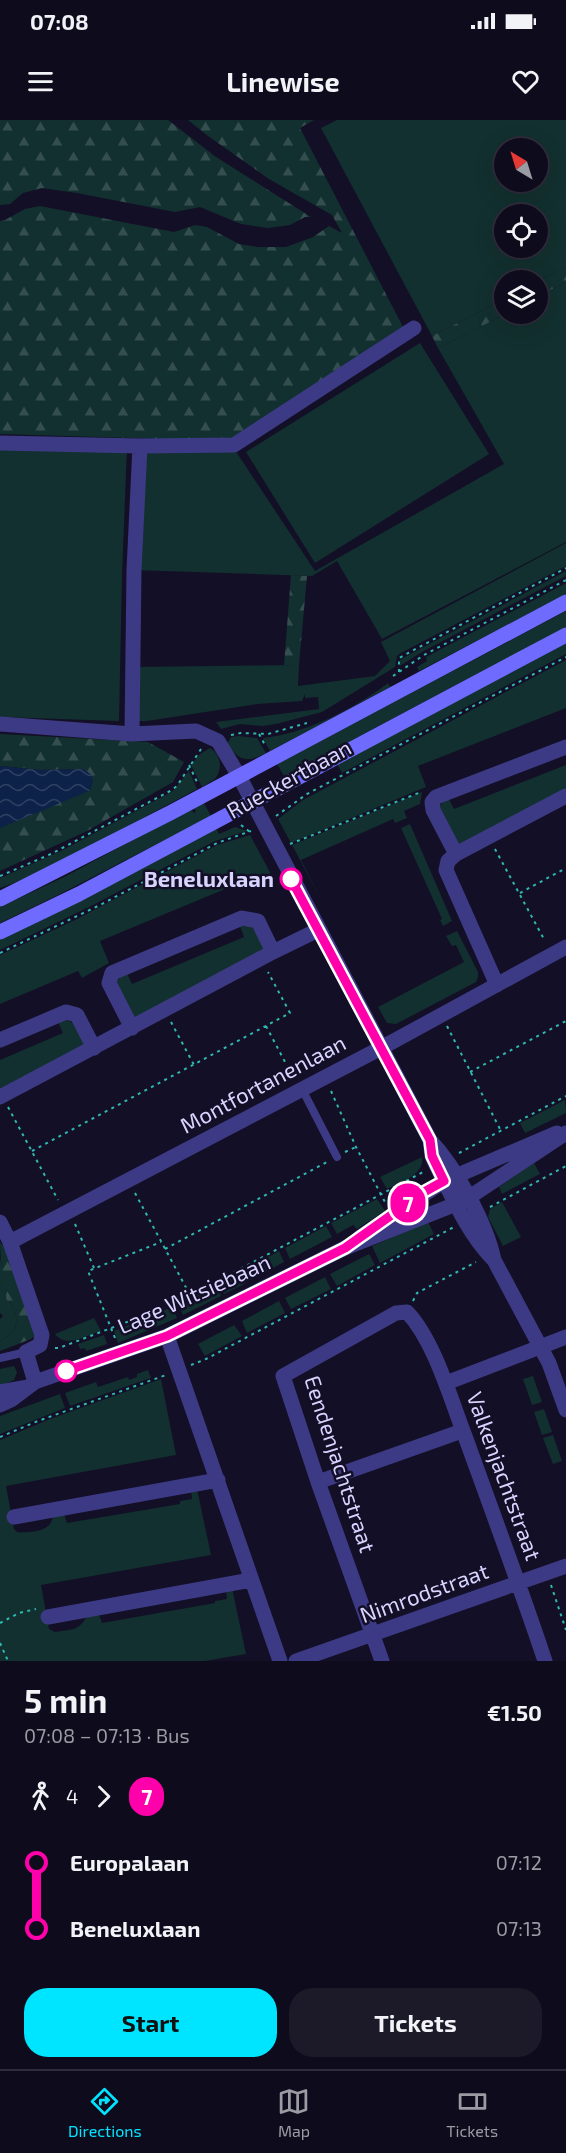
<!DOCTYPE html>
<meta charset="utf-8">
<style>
:root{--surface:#0e0b1c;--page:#1c1929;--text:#f1f3f6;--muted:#9b9ba3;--line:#2e2b3b;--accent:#00e5ff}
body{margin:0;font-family:"Exo 2",sans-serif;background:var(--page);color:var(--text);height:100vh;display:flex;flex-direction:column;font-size:22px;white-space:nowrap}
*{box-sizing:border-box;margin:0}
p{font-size:20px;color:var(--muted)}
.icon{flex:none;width:33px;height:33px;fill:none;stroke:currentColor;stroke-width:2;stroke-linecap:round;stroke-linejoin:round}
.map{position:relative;height:1541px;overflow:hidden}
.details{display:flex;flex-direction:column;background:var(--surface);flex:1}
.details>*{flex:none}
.badge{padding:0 12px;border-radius:20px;font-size:21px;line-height:39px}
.needle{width:39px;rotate:322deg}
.buttons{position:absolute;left:494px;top:18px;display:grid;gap:12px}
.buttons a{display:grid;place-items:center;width:54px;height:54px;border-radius:50%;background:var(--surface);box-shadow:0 6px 24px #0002,0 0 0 2px var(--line);font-size:30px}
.map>.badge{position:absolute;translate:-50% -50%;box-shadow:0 0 0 3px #fff}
.legs{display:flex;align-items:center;gap:9px;height:66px;padding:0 24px;font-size:20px}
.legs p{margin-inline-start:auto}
.summary{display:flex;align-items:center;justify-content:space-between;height:102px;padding:0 24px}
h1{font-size:33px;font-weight:700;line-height:45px}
.action{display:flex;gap:12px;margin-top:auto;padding:12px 24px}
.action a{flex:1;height:69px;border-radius:24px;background:var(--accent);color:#111;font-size:24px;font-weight:700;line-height:69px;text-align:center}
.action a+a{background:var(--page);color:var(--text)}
ul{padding:0 24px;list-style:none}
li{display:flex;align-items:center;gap:21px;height:66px;font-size:22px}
li i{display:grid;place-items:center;width:9px;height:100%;margin:0 8px;background:currentColor}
li i::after{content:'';width:15px;height:15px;margin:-8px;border:4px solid;border-radius:50%;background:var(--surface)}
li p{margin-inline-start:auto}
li:first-child i{background:linear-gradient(#0000 50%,currentColor 0)}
li:last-child i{background:linear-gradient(currentColor 50%,#0000 0)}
.status{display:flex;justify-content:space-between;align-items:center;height:42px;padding:0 30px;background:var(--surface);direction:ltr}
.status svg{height:16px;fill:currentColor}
header{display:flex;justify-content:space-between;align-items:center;height:78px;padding:0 24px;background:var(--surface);font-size:27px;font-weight:700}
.dock{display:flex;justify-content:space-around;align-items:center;height:84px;border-top:2px solid var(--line);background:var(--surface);font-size:16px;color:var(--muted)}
.dock a{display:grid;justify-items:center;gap:3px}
.dock .current{color:var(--accent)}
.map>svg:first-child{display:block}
.green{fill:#12302f;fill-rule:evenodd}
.forest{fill:url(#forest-firs)}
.water{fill:url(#water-waves)}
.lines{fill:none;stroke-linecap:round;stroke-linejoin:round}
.path{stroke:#2fb8b0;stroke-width:2;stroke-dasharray:3 4.5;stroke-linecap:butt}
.lane{stroke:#3d3a85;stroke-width:8}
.street{stroke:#3d3a85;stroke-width:15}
.secondary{stroke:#6f6bff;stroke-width:15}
.line-1-casing{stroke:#fff;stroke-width:14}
.line-1{stroke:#f0a;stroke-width:9}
.stop-1-dot{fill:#fff;stroke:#f0a;stroke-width:3}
.labels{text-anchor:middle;stroke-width:5;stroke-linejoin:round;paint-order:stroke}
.street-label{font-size:22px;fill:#d9d4ff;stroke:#130f26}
.stop-label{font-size:22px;font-weight:bold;fill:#d9d4ff;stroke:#130f26;text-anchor:end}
</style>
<div class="status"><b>07:08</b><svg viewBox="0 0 49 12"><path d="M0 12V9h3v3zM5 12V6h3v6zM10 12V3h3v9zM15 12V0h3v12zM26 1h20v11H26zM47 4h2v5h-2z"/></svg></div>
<header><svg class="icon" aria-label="menu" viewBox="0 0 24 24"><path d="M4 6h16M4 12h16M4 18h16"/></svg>Linewise<svg class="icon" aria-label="heart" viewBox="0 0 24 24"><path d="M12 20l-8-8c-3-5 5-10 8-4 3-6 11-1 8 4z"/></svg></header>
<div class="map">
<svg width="566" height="1541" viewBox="0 0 566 1541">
<defs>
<pattern id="forest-firs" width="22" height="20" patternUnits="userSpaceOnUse" patternTransform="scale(1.5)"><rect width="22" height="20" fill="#12302f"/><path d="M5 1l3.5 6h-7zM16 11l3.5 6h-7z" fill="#344d4e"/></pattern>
<pattern id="water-waves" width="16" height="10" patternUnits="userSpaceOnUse" patternTransform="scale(1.5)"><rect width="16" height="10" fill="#0c2248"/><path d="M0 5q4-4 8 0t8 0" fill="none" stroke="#2f4163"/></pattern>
</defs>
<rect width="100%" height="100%" fill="#130f26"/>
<path class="green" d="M337 0H566V147L537 162 504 160V179L432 216 321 8ZM504 28H537V62H504ZM504 94H537V128H504Z
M566 162V422L382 519 337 441 312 456 133 450 139 327 235 330 315 451 504 344 438 228 506 194H537V177Z
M420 223 489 334 315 443 246 332Z
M0 325 127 327 122 455 119 601 0 597Z
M566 423V446L401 533 397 536 395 547 322 592 276 604 263 606 240 604 221 609 216 602 319 589 318 577 305 578V574L302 581 257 584 147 601H132L133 547 299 545 298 566 375 556 390 541 381 522Z
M566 451V456L422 532 400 546V540L403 538Z
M566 463V474L419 551 417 547 427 541 426 537Z
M566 491V507L284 656 277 644Z
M566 523V534L342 653 337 644Z
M566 540V588L418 646 426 667 291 723 278 699 303 680Z
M388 563 390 567 270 631 263 618C304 614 356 588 388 563Z
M238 616 257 618 266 633C247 643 239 641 227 624L231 617Z
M210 628C221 634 223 649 215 659 211 662 206 664 202 667L191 645 200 634Z
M566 645V671L460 726 439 686 448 677 454 689Z
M189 651 197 669 87 728 14 763 0 768V758L61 731 173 671Z
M422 672 420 684 404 691 407 698 395 703 393 699 301 740 323 783 292 725Z
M204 683 211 696 56 776 0 803V787L66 756 191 689 194 693 196 692 194 688Z
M410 704 452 801 443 806 440 800 442 799 401 708Z
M235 707 247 711 215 721 89 787 0 830V819L216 708 219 714Z
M250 715 272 756 245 768 242 762 100 821 109 843 82 858 78 851 0 884V835L75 800 217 725Z
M253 805 265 829 135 898 116 865 119 858 127 853 132 864 244 817 240 806Z
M457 811 478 852V857L476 862 396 904 387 903 378 887 464 842 456 825 452 826 446 816Z
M67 900 73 903 84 923 83 927 0 971V940L63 913 58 902Z
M565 980 566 993 525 1013 520 1003Z
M422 1037C425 1055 400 1062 387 1069L380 1057Z
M534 1043 540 1054 502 1074 499 1067Z
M407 1063 412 1072 396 1084 389 1073Z
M377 1079 385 1091 357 1109 353 1105 337 1114 331 1103Z
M502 1082 521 1117 503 1126 488 1097 490 1089Z
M428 1102 434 1114 380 1143 372 1126Z
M326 1106 332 1117 290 1139 285 1128Z
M279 1131 284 1142 251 1160 246 1149Z
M369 1134 375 1145 337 1166 330 1154Z
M0 1137 3 1153 1 1163 5 1169 7 1182H10C17 1190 18 1201 14 1211L0 1222V1199L3 1196 0 1193Z
M240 1152 246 1163 224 1174 218 1164Z
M325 1157 331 1169 291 1189 285 1178Z
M216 1165 221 1176 183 1195 178 1184Z
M279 1181 285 1193 247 1213 242 1201Z
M172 1187 177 1198 118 1223 114 1211Z
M94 1198 101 1211C87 1215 66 1229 55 1214Z
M234 1205 242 1216 205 1236 198 1224Z
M104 1215 107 1224 86 1231 85 1228 80 1229 78 1224Z
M14 1246 17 1252 14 1260 0 1266V1249Z
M148 1250 151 1258 70 1286 65 1273 96 1262 98 1267 128 1257 129 1260 137 1257V1254Z
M533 1256 542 1282 532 1285 523 1259Z
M161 1259 176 1335 6 1366 14 1409 17 1412C24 1413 42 1412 48 1406 51 1404 52 1400 53 1397L64 1394 67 1403 180 1384V1381L192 1379 191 1370 197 1369 211 1435 41 1465 49 1509 55 1512C71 1509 78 1512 87 1496L99 1495 102 1503 215 1483V1481L227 1479 226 1469 232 1468 246 1534 205 1541H0V1320L50 1299Z
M60 1274 65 1288 0 1314V1296Z
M544 1289 552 1312 542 1315 534 1292Z
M553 1315 562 1341 553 1344 543 1318Z"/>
<path class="forest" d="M0 0H168L216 37 311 97H305L290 105 268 108 241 104 200 87 175 92 77 73 42 68 23 73 10 84 0 85Z
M188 0H314L300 8 404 209 232 321 0 314V101L5 100 25 89 40 86 174 112 195 105 207 107 239 124 258 127H286L313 117 329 106 342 113 332 95 269 59 208 16Z
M566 147V162L537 177V162Z
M504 179V194H506L438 228 432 216Z
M291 455 307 456 299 545H284Z
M0 614 148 622 184 642 173 662 87 711 0 751V708L91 669 83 649 40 650 0 646Z
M0 1122 2 1125 5 1123 35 1216 31 1219 0 1231V1222L14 1211C18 1202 17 1190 10 1182L7 1183 5 1169 1 1163C3 1149 0 1136 0 1122Z"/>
<path class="water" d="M0 646 40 650 83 649 92 655 93 663 89 671 0 708Z"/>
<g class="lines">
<path class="path" d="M399 552V538L566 448
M393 556 424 535 566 460
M259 614 265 625
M231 615 241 613 268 614 307 603
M189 645 197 662
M276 696 307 674 566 537
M241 705 250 712
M290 724 421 672
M495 729 545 821
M0 756 51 734 170 671 177 666 201 629
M520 773 566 748
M0 833 100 785 217 723 251 711
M171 902 194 945
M266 906 293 957
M447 906 501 1011
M470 952 566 901
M331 971 356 1027 386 1084
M8 987 58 1080
M32 1031 290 893 268 852
M345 1032 356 1027
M459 1033 566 976
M135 1073 190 1175
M490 1087 566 1046
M75 1104 94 1148
M165 1129 327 1042
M413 1181 417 1173 476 1142
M115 1218 88 1151 161 1122
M55 1228H59L174 1184 425 1051
M191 1245 206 1239 454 1107
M0 1317 38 1301 166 1255
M551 1465 566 1510
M0 1503 19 1493 36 1489
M0 1523 8 1541"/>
<path class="lane" d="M302 969 337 1037
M0 1238 26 1232"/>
<path class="street" d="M0 323 140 326 234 325 414 208
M0 604 132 614 196 611 218 621 239 656 430 1020C456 1048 486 1102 494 1140L549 1243 566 1290
M132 614 134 450 140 326
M456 734 433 690 432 682 436 677 566 627
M497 865 446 750 448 741 456 734 566 676
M132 908 109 863 112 853 242 798 258 801 273 832
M0 920 66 892 77 895 94 928
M0 977 273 832 318 810
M430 1020 432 1036 436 1045C452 1076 467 1112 492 1138
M0 1102 10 1122 42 1215 40 1225 26 1232 35 1262
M359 1118 444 1061 557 1013
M10 1122 381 928 566 827
M167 1216 280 1541
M446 1263 566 1217
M0 1272 27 1267
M0 1285 11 1280 35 1262 167 1216 345 1128 456 1084 468 1078 566 1013
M318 1362 462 1311
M14 1397 218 1360
M48 1497 251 1460
M296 1541 566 1446
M382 1541 318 1362 283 1256 396 1193 407 1192C434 1220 451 1280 465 1316 492 1391 520 1466 545 1541"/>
<path class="secondary" d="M0 779 170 693 566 482
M0 812 79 774 566 515"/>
</g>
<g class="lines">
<defs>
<path id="line-1" d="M66 1251 167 1216 345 1128 424 1072 444 1061 432 1036 430 1020 291 759"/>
</defs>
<use href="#line-1" class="line-1-casing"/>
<use href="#line-1" class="line-1"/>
</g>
<g class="stop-1-dot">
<circle cx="291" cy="759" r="10"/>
<circle cx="66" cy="1251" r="10"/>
</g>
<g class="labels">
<g class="street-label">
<text transform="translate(289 659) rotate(-29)" y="8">Rueckertbaan</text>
<text transform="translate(263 964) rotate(-28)" y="8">Montfortanenlaan</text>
<text transform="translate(194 1174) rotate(-24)" y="8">Lage Witsiebaan</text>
<text transform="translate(340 1344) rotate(72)" y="8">Eendenjachtstraat</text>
<text transform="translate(504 1356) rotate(70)" y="8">Valkenjachtstraat</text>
<text transform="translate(424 1473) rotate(-20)" y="8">Nimrodstraat</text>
</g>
<g class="stop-label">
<text x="274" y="767">Beneluxlaan</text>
</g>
</g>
</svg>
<div class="buttons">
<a><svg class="needle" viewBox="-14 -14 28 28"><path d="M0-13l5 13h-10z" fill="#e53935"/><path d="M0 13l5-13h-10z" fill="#9b9ba3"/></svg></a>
<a><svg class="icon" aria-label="locate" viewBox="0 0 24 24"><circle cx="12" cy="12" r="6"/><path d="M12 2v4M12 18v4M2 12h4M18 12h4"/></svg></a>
<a><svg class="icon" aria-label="layers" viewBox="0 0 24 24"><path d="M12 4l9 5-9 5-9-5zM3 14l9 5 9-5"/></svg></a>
</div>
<b class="badge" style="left:408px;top:1083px;background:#f0a;color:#fff">7</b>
</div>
<section class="details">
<div class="summary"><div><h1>5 min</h1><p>07:08 – 07:13 · Bus</p></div><b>€1.50</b></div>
<div class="legs"><svg class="icon" aria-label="walk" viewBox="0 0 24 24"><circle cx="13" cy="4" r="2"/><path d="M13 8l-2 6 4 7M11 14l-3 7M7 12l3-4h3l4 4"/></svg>4<svg class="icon" aria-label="forward" viewBox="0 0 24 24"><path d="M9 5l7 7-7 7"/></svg><b class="badge" style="background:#f0a;color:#fff">7</b></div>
<ul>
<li><i style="color:#f0a"></i><b>Europalaan</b><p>07:12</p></li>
<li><i style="color:#f0a"></i><b>Beneluxlaan</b><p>07:13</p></li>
</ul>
<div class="action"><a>Start</a><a>Tickets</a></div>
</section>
<nav class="dock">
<a class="current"><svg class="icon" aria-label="directions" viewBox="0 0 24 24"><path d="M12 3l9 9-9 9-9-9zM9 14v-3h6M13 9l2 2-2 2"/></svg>Directions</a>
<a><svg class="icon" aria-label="map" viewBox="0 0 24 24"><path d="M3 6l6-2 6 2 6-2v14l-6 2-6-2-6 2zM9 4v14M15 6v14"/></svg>Map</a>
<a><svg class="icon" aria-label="tickets" viewBox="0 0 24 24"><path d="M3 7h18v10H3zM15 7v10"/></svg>Tickets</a>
</nav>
